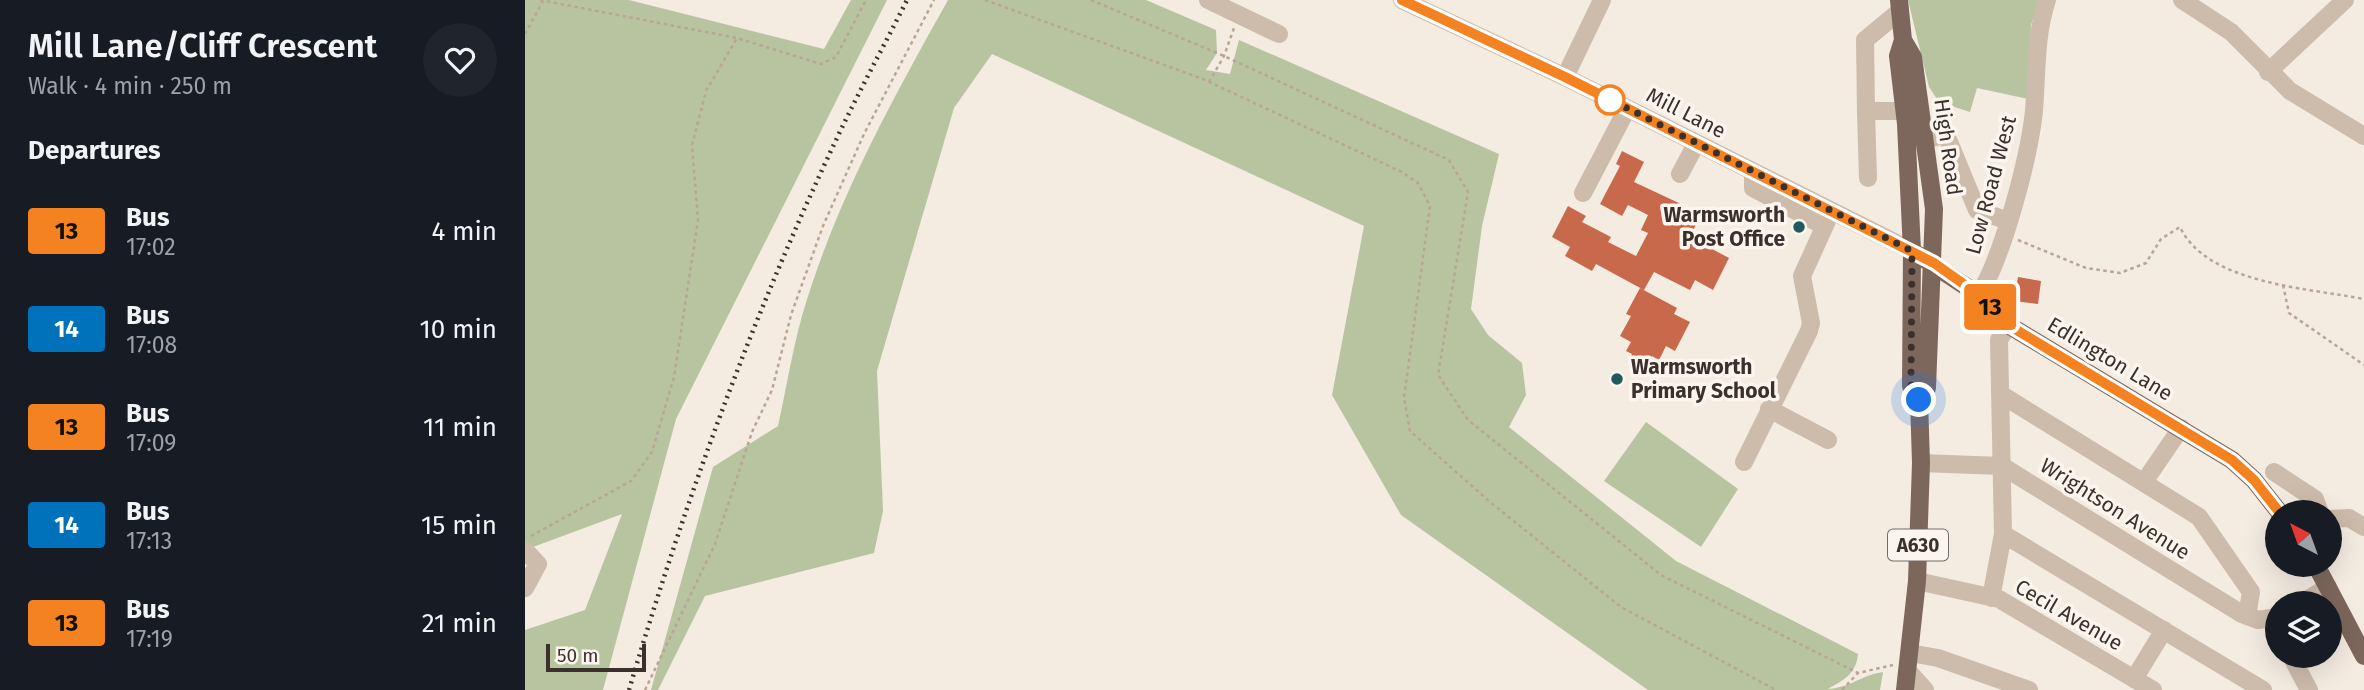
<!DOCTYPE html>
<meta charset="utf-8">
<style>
:root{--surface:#171b24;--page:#20242c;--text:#f1f3f6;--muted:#9ea1a6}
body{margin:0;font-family:"Fira Sans",sans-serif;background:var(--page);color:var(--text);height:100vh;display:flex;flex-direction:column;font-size:26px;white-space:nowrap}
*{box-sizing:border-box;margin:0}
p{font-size:23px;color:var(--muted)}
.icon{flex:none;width:38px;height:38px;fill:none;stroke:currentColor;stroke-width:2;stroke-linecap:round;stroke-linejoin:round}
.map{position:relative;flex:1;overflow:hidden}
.panel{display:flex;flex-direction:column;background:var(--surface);width:525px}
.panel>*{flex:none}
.badge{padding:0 14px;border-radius:5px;font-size:24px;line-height:46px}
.needle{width:46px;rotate:319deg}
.controls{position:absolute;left:1740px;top:500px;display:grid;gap:14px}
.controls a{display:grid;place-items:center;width:77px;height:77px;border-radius:50%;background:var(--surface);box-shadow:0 7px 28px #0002;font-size:35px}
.scale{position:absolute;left:21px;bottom:18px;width:100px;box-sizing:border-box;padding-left:7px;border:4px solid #3b302b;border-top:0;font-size:19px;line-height:24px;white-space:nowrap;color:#3b302b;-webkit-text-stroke:5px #fbf5ee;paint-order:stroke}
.you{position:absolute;width:35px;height:35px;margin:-18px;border:5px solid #fff;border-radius:50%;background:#1a73e8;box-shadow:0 0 0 10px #1a73e833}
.map>.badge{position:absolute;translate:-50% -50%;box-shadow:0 0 0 4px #fff}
h2{padding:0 28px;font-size:26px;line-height:63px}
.round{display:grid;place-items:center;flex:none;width:74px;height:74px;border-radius:37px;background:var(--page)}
.headline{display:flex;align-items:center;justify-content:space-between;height:119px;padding:0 28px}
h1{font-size:33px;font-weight:600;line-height:52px}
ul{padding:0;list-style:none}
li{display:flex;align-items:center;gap:21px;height:98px;padding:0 28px}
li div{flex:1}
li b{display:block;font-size:26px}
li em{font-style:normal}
li .badge{min-width:77px;font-weight:700;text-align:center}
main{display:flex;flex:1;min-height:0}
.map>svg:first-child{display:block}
.green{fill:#b8c4a0}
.building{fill:#c8694b}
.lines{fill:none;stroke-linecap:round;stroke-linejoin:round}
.path{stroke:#b9a596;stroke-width:2.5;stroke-dasharray:3.5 3.5;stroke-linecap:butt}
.minor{stroke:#cdbbac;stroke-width:18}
.major{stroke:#7d675c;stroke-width:18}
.rail{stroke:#3b302b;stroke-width:4.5;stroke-dasharray:2 5;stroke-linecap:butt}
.line-casing{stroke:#fff;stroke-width:16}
.line{stroke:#f58220;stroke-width:10}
.walk{stroke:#3b302b;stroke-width:7;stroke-dasharray:0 12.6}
.stop-dot{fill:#fff;stroke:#f58220;stroke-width:3.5}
.poi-dot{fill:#1f5a5e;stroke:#fbf5ee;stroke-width:2.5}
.labels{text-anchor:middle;stroke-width:7;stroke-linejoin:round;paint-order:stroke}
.shield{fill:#fbf5ee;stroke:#756b66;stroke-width:2}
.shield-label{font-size:19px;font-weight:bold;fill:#3b302b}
.street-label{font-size:21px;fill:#3b302b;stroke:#fbf5ee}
.poi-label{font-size:21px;font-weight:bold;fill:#3b302b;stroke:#fbf5ee;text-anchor:end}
</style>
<main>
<section class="panel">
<div class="headline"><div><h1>Mill Lane/Cliff Crescent</h1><p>Walk · 4 min · 250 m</p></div><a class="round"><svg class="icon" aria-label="heart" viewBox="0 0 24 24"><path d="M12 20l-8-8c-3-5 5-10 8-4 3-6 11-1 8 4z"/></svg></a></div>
<h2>Departures</h2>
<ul>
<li><span class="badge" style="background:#f58220;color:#111">13</span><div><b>Bus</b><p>17:02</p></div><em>4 min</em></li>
<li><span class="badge" style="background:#0072bc;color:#fff">14</span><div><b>Bus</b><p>17:08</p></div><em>10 min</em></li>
<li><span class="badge" style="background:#f58220;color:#111">13</span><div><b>Bus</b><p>17:09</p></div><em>11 min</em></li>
<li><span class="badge" style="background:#0072bc;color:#fff">14</span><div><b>Bus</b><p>17:13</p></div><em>15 min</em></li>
<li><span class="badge" style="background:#f58220;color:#111">13</span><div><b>Bus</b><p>17:19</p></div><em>21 min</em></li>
</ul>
</section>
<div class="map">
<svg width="1839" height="690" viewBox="0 0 1839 690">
<rect width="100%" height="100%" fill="#f4ebe1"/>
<path class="green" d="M0 0H104L299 49 326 0H362L151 419 78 690H0V630L60 610 97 514 0 550Z
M423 0H621L691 30 692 53 681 70 705 74 714 40 974 154 957 226 946 309 963 335 997 363 1001 395 984 427 1151 561 1333 654C1331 675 1318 680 1303 689 1324 688 1337 675 1358 672L1355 690H1123L876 515 807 395 839 226 467 54 429 108 352 371 358 511 349 553 180 596 133 690H126L188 467 253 426C261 390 267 352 277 316 310 203 366 102 423 0Z
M1383 0H1514L1506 25 1503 99 1452 88 1445 112 1414 102 1404 87Z
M1121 422 1213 489 1176 547 1079 481Z"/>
<path class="building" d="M1097 151 1119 162 1109 182 1158 205 1152 216 1171 225 1167 232 1189 244 1187 249 1204 258 1188 290 1170 280 1165 290 1129 272 1119 290 1071 264 1067 271 1040 256 1045 247 1027 237 1043 206 1061 216 1057 222 1086 237 1083 242 1111 256 1123 233 1116 230 1123 215 1103 205 1097 216 1075 204 1095 166 1091 164Z
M1493 277 1516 281 1513 304 1489 301Z
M1115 288 1152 308 1149 314 1165 322 1150 351 1141 346 1134 360 1127 356 1121 367 1105 358 1107 354 1101 351 1106 342 1095 336 1106 316 1101 314Z"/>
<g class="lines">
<path class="path" d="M15 0 212 38 296 64 311 57 341 0
M460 0 678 79 877 172 893 183 905 206 879 398 885 431 965 502 1096 607 1251 690
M566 0 699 56 924 160 943 192 913 375 943 420 1136 575 1333 673
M0 34 18 1
M684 82 699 56 709 28
M1493 240 1561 268 1595 273 1621 263 1636 239 1655 227C1682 284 1783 288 1839 299
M1758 285 1764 313 1839 365
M6 536 106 481 127 452 149 377 173 220 167 145 181 91 212 38
M120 690 190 544 227 432 247 390 266 315 298 226 339 134 409 0
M1317 690 1333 673 1368 665"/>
<path class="minor" d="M683 0 754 34
M877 0 1040 77 1387 251
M1657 0 1706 32 1765 91 1839 136
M1375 11 1340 40 1341 111H1379
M1743 72 1820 0
M1040 77 1077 0
M1341 111 1343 178
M1399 140 1418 135 1422 137 1452 210 1483 221
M1228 172V188L1299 226
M1155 174 1171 144
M1058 193 1102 109
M1454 295C1478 256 1504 158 1509 111 1512 74 1510 36 1522 0
M1483 325 1474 340 1478 534 1738 690
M1477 395 1674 517 1726 592 1722 616
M1244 409 1303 440
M1219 462 1284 331 1286 323 1277 276 1306 212
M1396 463 1477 466 1717 614 1733 620 1752 617
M1749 472 1790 499 1795 513
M1619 482 1656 428
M1804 519 1824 518 1839 527
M0 550 13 564 0 588
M1392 581 1474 599 1628 690
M1466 598 1478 534
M1775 604 1803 587
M1385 653 1413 658 1504 690
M1766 656 1784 690
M1383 671 1400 690
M1609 679 1639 630"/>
<path class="major" d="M1374 0 1378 40 1373 56 1381 124 1387 251 1386 386 1394 400 1396 463 1392 581 1380 690
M1378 40 1388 57 1409 209 1402 388 1394 400
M1387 251 1454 295 1480 323 1707 460 1729 480 1755 513
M1791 565 1839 656"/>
<path class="rail" d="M104 690C160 501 228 315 312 138 334 91 359 46 382 0"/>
</g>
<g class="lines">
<defs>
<path id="line" d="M877 0 1040 77 1409 263 1454 295 1480 323 1707 460 1729 480 1755 513"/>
</defs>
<use href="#line" class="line-casing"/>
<use href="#line" class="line"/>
<path class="walk" d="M1085 100 1082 98 1387 251 1386 386 1394 400"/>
</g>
<circle class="stop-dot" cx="1085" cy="100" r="14"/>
<g class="poi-dot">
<circle cx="1274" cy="227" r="7"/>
<circle cx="1092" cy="379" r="7"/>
</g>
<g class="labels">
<rect class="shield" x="1363" y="529.5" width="60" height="31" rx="5"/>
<g class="shield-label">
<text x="1393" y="552">A630</text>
</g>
<g class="street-label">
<text transform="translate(1161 113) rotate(27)" y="7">Mill Lane</text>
<text transform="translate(1423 147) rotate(82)" y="7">High Road</text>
<text transform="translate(1466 185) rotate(-75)" y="7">Low Road West</text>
<text transform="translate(1585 359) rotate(31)" y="7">Edlington Lane</text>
<text transform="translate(1590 509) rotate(32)" y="7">Wrightson Avenue</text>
<text transform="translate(1544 615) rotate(30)" y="7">Cecil Avenue</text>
</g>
<g class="poi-label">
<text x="1260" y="222">Warmsworth<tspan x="1260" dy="24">Post Office</tspan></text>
<text x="1106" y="374" text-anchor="start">Warmsworth<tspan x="1106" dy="24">Primary School</tspan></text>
</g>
</g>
</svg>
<div class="controls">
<a><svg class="needle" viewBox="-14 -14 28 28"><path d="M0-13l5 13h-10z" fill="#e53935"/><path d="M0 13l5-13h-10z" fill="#9ea1a6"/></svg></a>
<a><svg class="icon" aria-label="layers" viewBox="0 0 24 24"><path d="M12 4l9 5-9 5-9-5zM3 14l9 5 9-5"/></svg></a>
</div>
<div class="scale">50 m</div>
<div class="you" style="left:1394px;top:400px"></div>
<b class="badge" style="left:1465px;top:307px;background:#f58220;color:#111">13</b>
</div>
</main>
